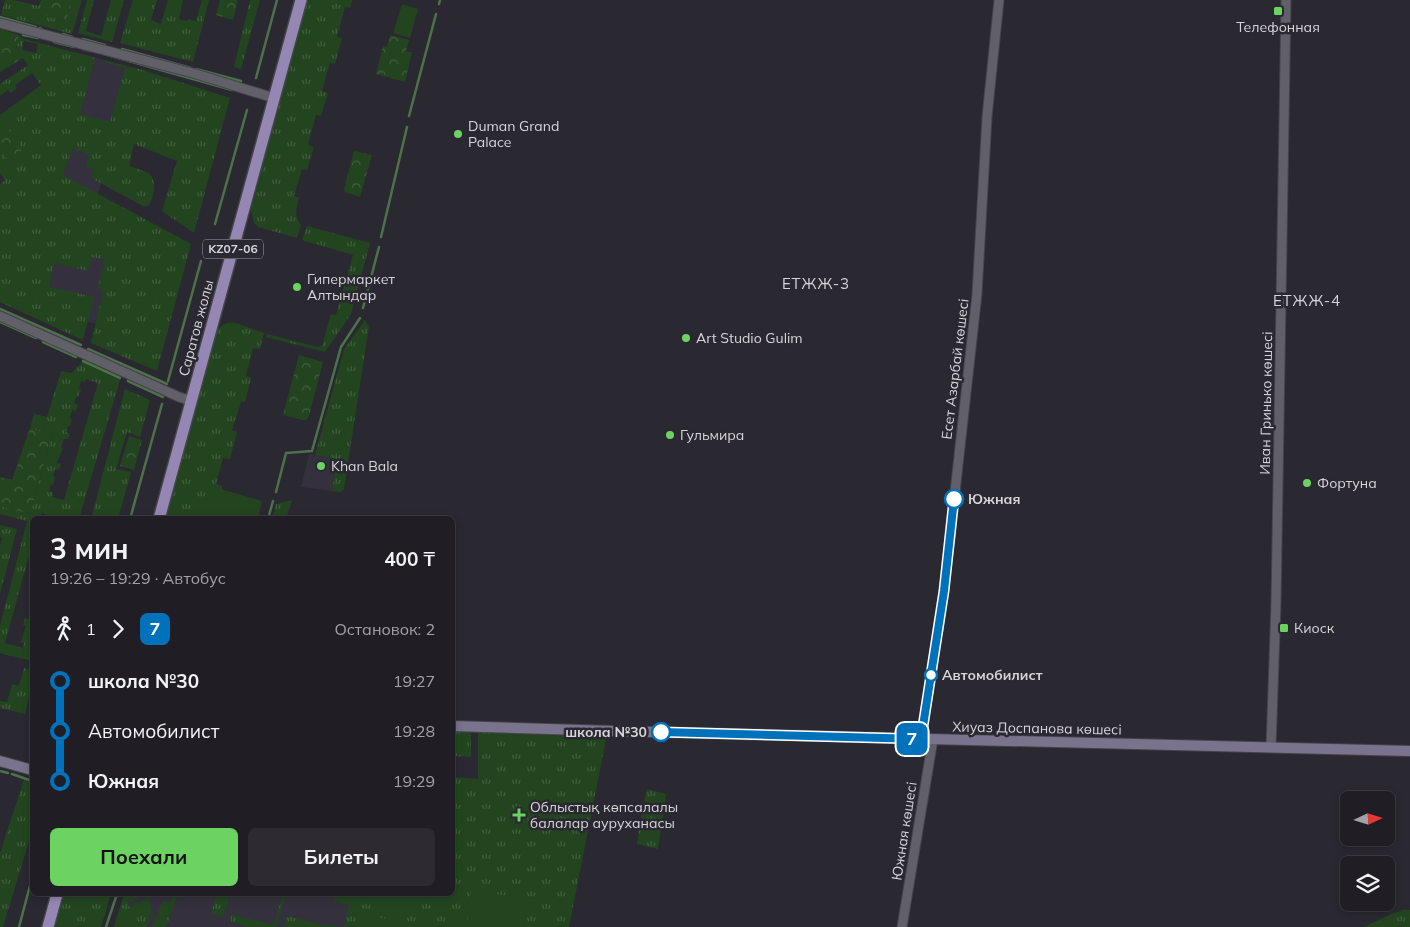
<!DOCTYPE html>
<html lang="ru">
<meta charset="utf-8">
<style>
:root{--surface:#201e24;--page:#2d2b31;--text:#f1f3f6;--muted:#a2a2a6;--line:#3d3c41;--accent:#6cd362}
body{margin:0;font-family:Mulish,sans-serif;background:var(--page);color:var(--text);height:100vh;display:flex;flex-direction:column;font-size:19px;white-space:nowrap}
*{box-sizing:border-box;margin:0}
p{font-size:16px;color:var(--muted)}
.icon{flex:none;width:28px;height:28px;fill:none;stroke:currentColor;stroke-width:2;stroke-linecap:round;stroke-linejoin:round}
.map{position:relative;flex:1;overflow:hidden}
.sheet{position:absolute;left:30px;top:516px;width:425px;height:380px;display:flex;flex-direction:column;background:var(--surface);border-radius:8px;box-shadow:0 2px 8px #0003,0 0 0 1px var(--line)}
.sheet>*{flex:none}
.badge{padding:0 10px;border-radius:8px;font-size:18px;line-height:32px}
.needle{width:32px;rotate:86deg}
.buttons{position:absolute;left:1340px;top:791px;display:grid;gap:10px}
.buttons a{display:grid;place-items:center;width:55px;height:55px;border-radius:8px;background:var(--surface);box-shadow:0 2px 8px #0003,0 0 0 1px var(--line);font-size:25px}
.map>.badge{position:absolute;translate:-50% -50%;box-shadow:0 0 0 2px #fff}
.legs{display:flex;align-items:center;gap:8px;height:55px;padding:0 20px;font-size:16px}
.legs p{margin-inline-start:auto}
.summary{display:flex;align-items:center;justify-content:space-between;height:85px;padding:0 20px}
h1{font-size:28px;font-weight:700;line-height:38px}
.primary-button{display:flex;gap:10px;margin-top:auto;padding:10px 20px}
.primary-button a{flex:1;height:58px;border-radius:8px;background:var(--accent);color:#111;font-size:20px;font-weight:700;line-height:58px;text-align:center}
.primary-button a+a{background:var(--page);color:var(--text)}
ul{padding:0 20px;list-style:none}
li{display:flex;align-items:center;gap:18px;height:50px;font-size:19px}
li i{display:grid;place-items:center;width:8px;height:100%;margin:0 6px;background:currentColor}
li i::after{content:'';width:12px;height:12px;margin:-6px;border:4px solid;border-radius:50%;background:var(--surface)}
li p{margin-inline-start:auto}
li:first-child i{background:linear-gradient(#0000 50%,currentColor 0)}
li:last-child i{background:linear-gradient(currentColor 50%,#0000 0)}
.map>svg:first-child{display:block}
.built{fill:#34303d}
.grass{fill:url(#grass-tufts);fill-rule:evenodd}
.park{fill:url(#park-crowns)}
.garden{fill:#22451f}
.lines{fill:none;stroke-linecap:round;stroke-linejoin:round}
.stream{stroke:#4d724b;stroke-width:2.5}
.tertiary-casing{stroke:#46444a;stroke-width:11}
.secondary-casing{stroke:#46444a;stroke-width:12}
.primary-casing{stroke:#46444a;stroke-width:14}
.tertiary{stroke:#615f68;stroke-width:9}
.secondary{stroke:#7a738e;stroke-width:10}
.primary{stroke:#9487b4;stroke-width:11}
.line-1-casing{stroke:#fff;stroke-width:11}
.line-1{stroke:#0072bc;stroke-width:8}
.poi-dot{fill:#6cd362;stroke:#2a2830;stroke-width:2}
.stop-1-dot{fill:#fff;stroke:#0072bc;stroke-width:2.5}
.labels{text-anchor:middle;stroke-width:5;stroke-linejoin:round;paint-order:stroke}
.shield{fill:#2a2830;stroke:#a3a1a7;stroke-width:1}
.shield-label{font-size:12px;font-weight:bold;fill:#d7d5da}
.poi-label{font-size:14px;fill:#d7d5da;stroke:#2a2830;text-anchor:start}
.street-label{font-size:14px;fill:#d7d5da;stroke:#2a2830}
.stop-label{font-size:14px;font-weight:bold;fill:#d7d5da;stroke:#2a2830;text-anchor:start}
.neighbourhood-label{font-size:15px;letter-spacing:1px;fill:#d7d5da;stroke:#2a2830}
</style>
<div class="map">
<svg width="1410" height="927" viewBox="0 0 1410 927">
<defs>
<pattern id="grass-tufts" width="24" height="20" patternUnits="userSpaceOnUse" patternTransform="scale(1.25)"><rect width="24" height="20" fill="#22451f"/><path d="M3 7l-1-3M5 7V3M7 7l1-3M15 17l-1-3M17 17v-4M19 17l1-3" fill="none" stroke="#415f3f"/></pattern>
<pattern id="park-crowns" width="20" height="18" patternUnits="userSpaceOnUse" patternTransform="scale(1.25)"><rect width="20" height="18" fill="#22451f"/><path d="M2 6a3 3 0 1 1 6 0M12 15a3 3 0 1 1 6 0" fill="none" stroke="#415f3f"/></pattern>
</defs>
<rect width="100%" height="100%" fill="#2a2830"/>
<path class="built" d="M75 52 146 71 118 137 96 199 44 178Z
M53 231 127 251 108 327 35 308Z
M309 454 337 459 332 491 301 487Z
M124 894H357L353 927H114Z"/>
<path class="grass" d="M5 0H13L39 6 41 0H51L47 16 65 21 71 0H82L72 34 1 15Z
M87 0H94L86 31 101 36 111 0H124L112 42 78 33Z
M133 0H157L151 20 161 24 168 0H183L179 19 187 21 188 19 196 21 202 0H209L193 62 120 43Z
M250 0H260L241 69 234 67Z
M307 0H352L350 8 345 7 337 37 342 38 335 64 330 63 322 91 328 93 321 116 316 115 308 145 314 147 307 170 302 169 294 196 299 198C296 209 294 216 301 225L297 238 258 227 254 223 251 210Z
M19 35 21 38 95 58 80 114 110 122 125 68 104 62V60L146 71 230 98 194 233 162 211 177 161 134 144 129 166C135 168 142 170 148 173 158 179 154 198 148 206H143L91 178 93 170 86 167 89 154 72 149 63 175 191 244 157 371 91 343 103 293 102 290 98 287 105 260 92 257 88 271 54 263 49 287 94 297 83 340 0 302V184L5 180 0 174V150L9 161 4 124 0 127V115L41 85 32 73 15 85 17 88 11 93 8 90 0 96V84L28 65 23 58 18 61 15 55ZM24 41 38 44 36 53 22 50Z
M307 226 370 243 351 314 325 352 266 337 267 334 318 347 322 346 331 314 336 315 353 255 302 240Z
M364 319 369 326 344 489 340 492 332 491 337 459 315 455 344 349 363 323Z
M233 322 264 333 260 349 253 348 246 376 251 378 245 402H241L232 430 237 432 230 459 223 458 216 484 222 486V489H223L209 519H165L217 330C221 326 227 322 233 322Z
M82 362 120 380 79 519H59L42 513 40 519H32V545L5 643 23 648 24 643 21 642 26 626 23 625 25 618 28 619 30 612 32 613V661L0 653V626L27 521 0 514V506L30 514 52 435 30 428 34 414 47 417 61 371 72 373ZM86 379 98 383 64 500 52 497 53 493 49 491 51 484 53 485 55 477 53 476 55 469 59 470 61 464 57 463 63 448H61L64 439H68L70 434 66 432 68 426H70L72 419 70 418 72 410 76 411 78 405 74 403 76 397H78L81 389 79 388 81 381 85 382Z
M125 389 150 400 140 437 127 432 116 469 131 472 118 519H91Z
M292 500 286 519H272L276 504Z
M0 525 17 529 0 594V546L2 538 0 537Z
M24 668 32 670V684L25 714 0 708V701L7 702 12 684 19 686Z
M481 731 548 733 554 736 561 734H607L569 927H344L349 905 335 901V898L318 894H452L453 777 478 779V732Z
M453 732H468L471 734V757L453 756Z
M24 780 32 784V831L3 927H0V853Z
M647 789 666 794 658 849 637 844 641 816Z
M64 894H111L101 927H55Z
M124 894H146V895L141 898 140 896 132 902 131 901 128 902 130 908 134 906 133 904 138 902 139 903 148 897C153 911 153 914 146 927H114Z
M217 894H230L223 917 211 913Z
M283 894H286L277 927H247L231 922V914L274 925Z
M173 895 177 897 166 927H152L163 901 170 903Z
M1403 910H1410V927H1364L1391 914Z
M287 916 327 926 329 924 339 927H284Z"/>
<path class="park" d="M51 0H71L66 21 46 16Z
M220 0H238L233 20 216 15Z
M0 29 19 35 15 55 18 61 0 72Z
M390 35 409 40 406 51 412 53 405 82 376 74 383 46 387 47Z
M4 124 23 149 9 161 0 150V127Z
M354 151 372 155 360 197 345 192 344 189Z
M299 355 323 362 309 416 306 420H302L283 415Z
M30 428 52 435 30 514 0 506V477L12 480Z
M129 436 142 440 134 470 120 466Z"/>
<path class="garden" d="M402 4 418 9 410 38 393 33Z
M211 486 262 501 258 519H202Z
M471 890 527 899 523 927H480L467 925Z
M380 894H408L405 914 378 909Z
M375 917 400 921 399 927H374Z"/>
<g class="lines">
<path class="stream" d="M439 4 440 0
M0 17 36 27
M40 28 42 29
M63 34 72 37
M23 35 38 38
M83 39 105 45
M54 42 74 47
M83 49 91 51
M122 49 191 68
M104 54 232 90
M196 69 241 81
M256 78 277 0
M409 116 436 14
M215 224 247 110
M381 237 407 127
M363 308 379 247
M0 309 81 345
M0 322 36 338
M43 342 76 357
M88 349 167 384
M83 361 120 378
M128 381 163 397
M168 381 201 261
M276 492 286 453 312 451 341 347 360 318
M130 519 162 404
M268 519 273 501
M0 771 8 773
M12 774 32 781
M19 927 32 878
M106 927 117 894"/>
<defs>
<path id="tertiary" d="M0 23 193 73 274 98
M0 316 126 373 179 397 192 401
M921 739 944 591 977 294 987 117 999 0
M1271 747 1276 603 1286 0
M902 927 933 739"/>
<path id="secondary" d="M452 726 613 731 1410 751
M0 761 32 770"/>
<path id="primary" d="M159 519 301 0
M48 927 57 894"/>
</defs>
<use href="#tertiary" class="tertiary-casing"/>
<use href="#secondary" class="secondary-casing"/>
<use href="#primary" class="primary-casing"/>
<use href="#tertiary" class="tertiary"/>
<use href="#secondary" class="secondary"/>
<use href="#primary" class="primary"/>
</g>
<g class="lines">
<defs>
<path id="line-1" d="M661 732 921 739 944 591 954 499"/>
</defs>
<use href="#line-1" class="line-1-casing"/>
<use href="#line-1" class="line-1"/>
</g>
<g class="poi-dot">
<rect x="1273" y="6" width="10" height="10" rx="2.5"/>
<circle cx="458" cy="134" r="5"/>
<circle cx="297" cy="287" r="5"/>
<circle cx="686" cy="338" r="5"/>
<circle cx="670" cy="435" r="5"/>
<circle cx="321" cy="466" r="5"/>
<circle cx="1307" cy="483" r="5"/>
<rect x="1279" y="623" width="10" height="10" rx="2.5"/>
<path d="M516.5 807.5h5v5h5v5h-5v5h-5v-5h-5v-5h5z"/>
</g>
<g class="stop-1-dot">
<circle cx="954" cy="499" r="9"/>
<circle cx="931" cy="675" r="6"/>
<circle cx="661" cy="732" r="9"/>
</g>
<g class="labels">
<rect class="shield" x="203" y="239.5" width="60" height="19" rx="4"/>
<g class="shield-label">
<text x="233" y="253">KZ07-06</text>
</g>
<g class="poi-label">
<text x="1278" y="32" text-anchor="middle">Телефонная</text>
<text x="468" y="131">Duman Grand<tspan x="468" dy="16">Palace</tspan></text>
<text x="307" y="284">Гипермаркет<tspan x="307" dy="16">Алтындар</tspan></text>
<text x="696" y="343">Art Studio Gulim</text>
<text x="680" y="440">Гульмира</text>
<text x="331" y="471">Khan Bala</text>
<text x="1317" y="488">Фортуна</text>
<text x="1294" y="633">Киоск</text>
<text x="530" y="812">Облыстық көпсалалы<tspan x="530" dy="16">балалар ауруханасы</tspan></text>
</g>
<g class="street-label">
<text transform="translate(196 328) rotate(-75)" y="5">Саратов жолы</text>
<text transform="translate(955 369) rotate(-83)" y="5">Есет Азарбай көшесі</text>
<text transform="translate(1266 403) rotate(-89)" y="5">Иван Гринько көшесі</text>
<text transform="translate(1037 728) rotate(1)" y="5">Хиуаз Доспанова көшесі</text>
<text transform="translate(904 831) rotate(-81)" y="5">Южная көшесі</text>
</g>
<g class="stop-label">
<text x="968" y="504">Южная</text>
<text x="942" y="680">Автомобилист</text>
<text x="647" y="737" text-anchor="end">школа №30</text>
</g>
<g class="neighbourhood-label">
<text x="816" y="289">ЕТЖЖ-3</text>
<text x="1307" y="306">ЕТЖЖ-4</text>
</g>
</g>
</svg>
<div class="buttons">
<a><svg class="needle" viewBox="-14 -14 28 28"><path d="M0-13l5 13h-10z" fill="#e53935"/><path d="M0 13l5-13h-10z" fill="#a2a2a6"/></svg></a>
<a><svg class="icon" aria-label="layers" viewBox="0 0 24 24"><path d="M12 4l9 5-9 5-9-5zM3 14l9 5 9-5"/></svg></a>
</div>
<b class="badge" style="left:912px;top:739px;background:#0072bc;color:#fff">7</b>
<section class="sheet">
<div class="summary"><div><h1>3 мин</h1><p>19:26 – 19:29 · Автобус</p></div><b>400 ₸</b></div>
<div class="legs"><svg class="icon" aria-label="walk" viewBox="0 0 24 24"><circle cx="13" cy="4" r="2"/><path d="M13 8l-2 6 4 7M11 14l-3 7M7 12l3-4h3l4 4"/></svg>1<svg class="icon" aria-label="forward" viewBox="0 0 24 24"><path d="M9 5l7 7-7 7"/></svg><b class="badge" style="background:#0072bc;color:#fff">7</b><p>Остановок: 2</p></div>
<ul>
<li><i style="color:#0072bc"></i><b>школа №30</b><p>19:27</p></li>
<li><i style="color:#0072bc"></i><span>Автомобилист</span><p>19:28</p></li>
<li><i style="color:#0072bc"></i><b>Южная</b><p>19:29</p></li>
</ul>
<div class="primary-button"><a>Поехали</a><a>Билеты</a></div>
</section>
</div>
